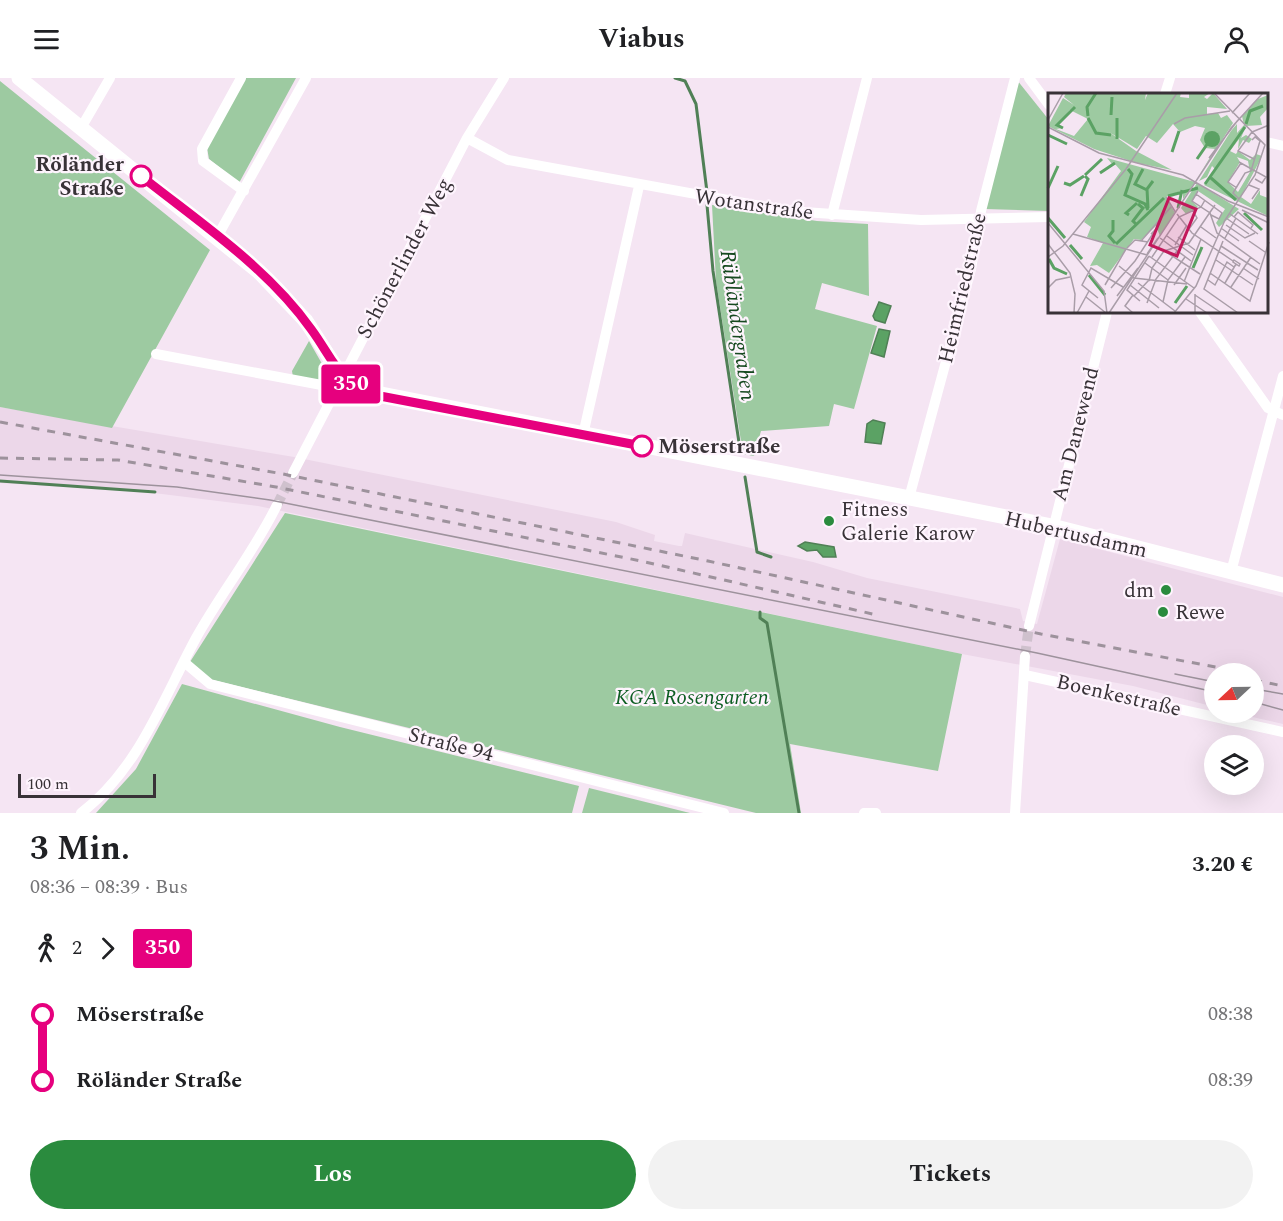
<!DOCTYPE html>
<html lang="de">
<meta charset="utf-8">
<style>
:root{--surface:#fff;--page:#f2f2f2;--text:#202124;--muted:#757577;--accent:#2a8b3e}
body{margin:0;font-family:Spectral,serif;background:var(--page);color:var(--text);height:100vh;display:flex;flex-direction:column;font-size:22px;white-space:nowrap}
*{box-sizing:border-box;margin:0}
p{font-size:20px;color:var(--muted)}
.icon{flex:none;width:33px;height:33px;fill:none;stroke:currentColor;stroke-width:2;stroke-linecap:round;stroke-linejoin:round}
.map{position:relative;height:735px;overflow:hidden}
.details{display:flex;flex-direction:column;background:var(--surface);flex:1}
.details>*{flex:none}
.badge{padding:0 12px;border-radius:4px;font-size:21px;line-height:39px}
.needle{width:39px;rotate:248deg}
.controls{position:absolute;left:1204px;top:585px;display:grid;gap:12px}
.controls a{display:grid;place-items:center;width:60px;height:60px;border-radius:50%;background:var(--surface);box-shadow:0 6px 24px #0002;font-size:30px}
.scale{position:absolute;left:18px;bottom:15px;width:138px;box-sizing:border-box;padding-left:6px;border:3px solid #383237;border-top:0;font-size:16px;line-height:21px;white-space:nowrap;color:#383237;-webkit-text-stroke:4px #fef4fd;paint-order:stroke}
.map>.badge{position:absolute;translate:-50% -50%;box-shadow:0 0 0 3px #fff}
.legs{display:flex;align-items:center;gap:9px;height:66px;padding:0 30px;font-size:20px}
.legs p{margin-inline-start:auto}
.summary{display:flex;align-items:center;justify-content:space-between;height:102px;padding:0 30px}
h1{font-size:33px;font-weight:700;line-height:45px}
.primary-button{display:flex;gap:12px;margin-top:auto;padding:12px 30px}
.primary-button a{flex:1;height:69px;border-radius:36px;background:var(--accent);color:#fff;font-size:24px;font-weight:700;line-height:69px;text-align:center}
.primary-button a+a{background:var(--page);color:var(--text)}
ul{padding:0 30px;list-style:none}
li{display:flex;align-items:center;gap:21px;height:66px;font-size:22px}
li i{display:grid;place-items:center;width:9px;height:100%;margin:0 8px;background:currentColor}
li i::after{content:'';width:15px;height:15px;margin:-8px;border:4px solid;border-radius:50%;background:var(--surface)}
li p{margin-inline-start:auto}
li:first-child i{background:linear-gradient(#0000 50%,currentColor 0)}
li:last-child i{background:linear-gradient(currentColor 50%,#0000 0)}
header{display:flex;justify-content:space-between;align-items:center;height:78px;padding:0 30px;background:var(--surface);font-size:27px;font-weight:700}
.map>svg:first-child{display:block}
.built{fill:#ecd7e9}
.green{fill:#9dcaa1}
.water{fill:#5ba264;stroke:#508056;stroke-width:1.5}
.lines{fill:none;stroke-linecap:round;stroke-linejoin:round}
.stream{stroke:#508056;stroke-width:3}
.street-tunnel{stroke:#cfc1cd;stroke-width:10;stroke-dasharray:10 5;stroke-linecap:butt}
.street{stroke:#fff;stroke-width:10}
.secondary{stroke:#fff;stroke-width:15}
.tram{stroke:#9d929c;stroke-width:1.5}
.rail{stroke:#9d929c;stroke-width:3;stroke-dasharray:8 8;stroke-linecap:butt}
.line-1-casing{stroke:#fff;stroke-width:14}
.line-1{stroke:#e6007e;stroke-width:9}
.stop-1-dot{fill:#fff;stroke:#e6007e;stroke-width:3}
.poi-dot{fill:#2a8b3e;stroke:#fef4fd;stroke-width:2}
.labels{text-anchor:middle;stroke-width:4.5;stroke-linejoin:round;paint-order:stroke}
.stop-label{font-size:21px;font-weight:bold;fill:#383237;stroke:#fef4fd;text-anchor:end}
.street-label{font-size:21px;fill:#383237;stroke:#fef4fd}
.poi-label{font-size:21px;fill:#383237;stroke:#fef4fd;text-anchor:start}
.park-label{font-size:21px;font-style:italic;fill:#0d5d22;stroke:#fef4fd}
.water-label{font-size:22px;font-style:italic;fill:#16491f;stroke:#fef4fd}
.inset-river{fill:none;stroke:#5ba264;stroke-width:3}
.inset-road{fill:none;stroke:#a99da8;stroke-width:1.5}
.view{fill:#c2185b;fill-opacity:0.15;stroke:#c2185b;stroke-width:3}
.inset-edge{fill:none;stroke:#383237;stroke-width:3}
</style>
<header><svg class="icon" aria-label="menu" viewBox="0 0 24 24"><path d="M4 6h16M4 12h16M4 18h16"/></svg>Viabus<svg class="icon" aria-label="person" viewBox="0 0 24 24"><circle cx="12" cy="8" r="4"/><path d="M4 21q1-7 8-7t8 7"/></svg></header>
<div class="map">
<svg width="1283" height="735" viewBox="0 0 1283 735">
<rect width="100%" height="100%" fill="#f5e5f3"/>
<path class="built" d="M0 329 294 379 616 444 655 457 654 463 679 468H682L685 455 813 484 867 500 1020 531 1023 543 1037 546 1060 461 1283 519V646L1235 635 1254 634V596H1215V629L1133 608 962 576 258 428 138 413 0 405Z"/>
<path class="green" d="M246 0H296L239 105 209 81 207 70Z
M1017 2 1049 42V133L985 131Z
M0 3 210 172 112 350 0 329Z
M712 127 817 143 868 146 869 218 822 205 815 231 877 248 854 331 834 326 829 348 761 353 754 378 743 376 716 203Z
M309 263 329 298 330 305 293 299 292 293Z
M285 435 962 576 938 693 790 666 801 735H756L209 601 190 584Z
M182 606 340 649 579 708 572 735H96L136 691Z
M589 710 690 735H582Z"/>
<path class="water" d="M879 224 891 228 885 245 875 242 873 238Z
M879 251 890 253 884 279 871 275Z
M873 342 885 345 881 366 865 364 867 346Z
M805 464 834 469 836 479H823L817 472 807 473 798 468Z"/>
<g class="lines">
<path class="stream" d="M675 0 685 3 696 26 707 114
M707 127 713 193 740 371
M745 399 757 474 771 479
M0 403 155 414
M760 534V540L767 545 799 735"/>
<path class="street-tunnel" d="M277 427 293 395
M1025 578 1029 548"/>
<path class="street" d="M241 0 202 71 203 83 244 113
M1029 0 1049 27
M1165 16 1170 0
M81 50 110 0
M467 60 508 82 789 133 921 142 1049 139
M1266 64 1283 68
M832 137 867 0
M217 159 306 0
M1200 234 1268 330 1283 337
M156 276 327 308 335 314
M583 357 639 108
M293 395 467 60 504 0
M909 420 971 191 981 133 1015 0
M1231 494 1283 298
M1029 548 1107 234
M184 584 210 606 724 735
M1025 597 1283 654
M81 735C138 692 163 621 196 560 221 515 254 474 277 427
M864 735H876
M1015 735 1025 578"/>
<path class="secondary" d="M19 0 259 194 306 243 342 299 361 312 1052 448 1283 507"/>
<path class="tram" d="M0 397 177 409 270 422 1037 575 1215 614
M1175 596 1215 604
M1254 611 1283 616
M1254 624 1283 632"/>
<path class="rail" d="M0 344 283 396 708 483 1041 556 1252 596
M0 380 118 382 276 409 641 483 877 537
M1254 602 1283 608"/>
</g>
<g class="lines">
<defs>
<path id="line-1" d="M141 98C199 144 267 189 311 251 334 282 339 308 380 318L642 368"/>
</defs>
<use href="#line-1" class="line-1-casing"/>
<use href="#line-1" class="line-1"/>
</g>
<g class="stop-1-dot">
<circle cx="141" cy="98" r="10"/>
<circle cx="642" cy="368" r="10"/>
</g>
<g class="poi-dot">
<circle cx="829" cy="443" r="6"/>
<circle cx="1166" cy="512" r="6"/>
<circle cx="1163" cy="534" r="6"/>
</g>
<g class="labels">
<g class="stop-label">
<text x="124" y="93">Röländer<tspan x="124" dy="24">Straße</tspan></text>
<text x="658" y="375" text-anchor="start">Möserstraße</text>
</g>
<g class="street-label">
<text transform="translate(754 126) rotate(8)" y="7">Wotanstraße</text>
<text transform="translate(404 180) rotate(-62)" y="7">Schönerlinder Weg</text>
<text transform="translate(962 210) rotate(-77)" y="7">Heimfriedstraße</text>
<text transform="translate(1075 356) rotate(-76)" y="7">Am Danewend</text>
<text transform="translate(1076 456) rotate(13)" y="7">Hubertusdamm</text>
<text transform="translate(1119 617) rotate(13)" y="7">Boenkestraße</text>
<text transform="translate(451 666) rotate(14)" y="7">Straße 94</text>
</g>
<g class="poi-label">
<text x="841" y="438">Fitness<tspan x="841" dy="24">Galerie Karow</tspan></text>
<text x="1154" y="519" text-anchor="end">dm</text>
<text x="1175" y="541">Rewe</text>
</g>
<g class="park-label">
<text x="692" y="626">KGA Rosengarten</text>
</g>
<g class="water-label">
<text transform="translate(739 247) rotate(82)" y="8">Rübländergraben</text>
</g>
</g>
<g transform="translate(1048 15)">
<rect width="220" height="220" fill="#f5e5f3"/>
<path d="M18 0H98L97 7 100 0H133L132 4 141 5V0H162L156 4 159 6 165 0 179 16 159 14V21L170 20 173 25 179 22 185 30 149 86 167 56 157 55 152 47 157 35 147 33 132 39 125 31 109 50 98 43 89 56 61 39 88 58 124 77 89 70 46 56 0 33 15 5 26 12 16 4ZM22 17 40 26 26 43 8 36 15 35 10 31ZM220 2V15L212 24 214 32 198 33 193 45 198 42 204 46 201 50 195 47 190 56 191 46 182 58 188 61 190 58 202 67 208 61 214 63 193 104 203 111 212 97V102L220 105V123L156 92 168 77 164 73 159 84 151 88 183 38 189 31V40L196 32 194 23 210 6ZM189 64 200 68 202 79 190 99 180 89 192 69ZM59 65 147 89 135 106V97L118 104 127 120 112 143 108 133 93 147 86 146 61 180 49 172 42 173 55 150 39 144 43 134 36 129 73 78 67 71 52 81 64 71ZM149 90 191 116 171 134 168 130 177 116 150 98 144 108 150 114 138 121 133 115Z" fill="#9dcaa1" fill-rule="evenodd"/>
<path d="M156 46a8 8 0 1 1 16 0a8 8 0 1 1-16 0Z" fill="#5ba264"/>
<path class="inset-river" d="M63 22 64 4M40 23 39 14 48 0M40 25 48 40 63 42M198 31 202 18 215 13M15 35 9 32 27 14M0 42 19 51M69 46V25M124 59 131 38M149 66 160 50M80 76 84 81 77 102 97 111 100 117M95 76 87 91 99 97M52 80 67 70M37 82 54 66M163 85 188 107M16 90 22 92 36 83M157 91 197 34M0 95 10 73M33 103 40 86 37 83M120 103 150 95M100 115 99 96 105 88M130 115 134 97M196 120 214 137M81 122 78 120 89 110M0 125 17 145M65 127V138L61 143 67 150M88 131 85 128 95 115 90 111M68 151 116 105M22 152 34 166M1 166 6 175 19 181M145 175 154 154M41 182 57 202M127 210 139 193"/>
<path class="inset-road" d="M184 20 202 0M0 27 15 0M126 31 137 25 182 18M0 34 51 60 135 82 180 108 221 124M204 39 190 58 206 66M204 39 221 32M161 65 190 27M191 69 218 84 214 90 207 86M201 92 211 96 204 106M189 95 180 89 193 70M150 98 144 108 162 120 169 140 212 171M148 101 174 120 171 126 163 122M118 104 128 120M191 106 185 100 197 80 203 78 212 48 207 44 204 47M194 117 221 130M129 121 144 140 185 168M182 121 210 141M186 124 190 119 205 132 203 135M178 125 201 141M0 130 56 198 59 220M178 132 197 145 207 140M153 134 168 145M173 135 191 148M141 136 149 125 145 118M25 141 99 162M119 143 145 162M130 144 147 157M112 145 143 168M177 145 188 125M93 148 123 114M175 148 156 196 190 220M201 148 217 159M0 151 22 180 27 201 26 220M127 152 139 132M173 153 210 177M79 155 87 147 100 149M115 157 152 181M116 158 141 150 167 112M99 161 110 145M101 163 146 195M0 164 15 153 78 76 129 0M104 164 131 124 153 114 157 107M168 167 205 192M186 167 192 171 191 173 185 169ZM97 170 120 187M71 173 86 185 139 191M195 175 211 186M162 180 202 208 221 149M160 187 167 192 179 169 186 174M101 188 104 175 116 158M136 189 153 146M90 190 127 218M177 190 188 171M57 192 78 156M82 192 111 215M126 192 138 175M183 194 203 164M0 195 8 187 22 184M63 195 87 168 108 136 103 141M147 201V220M85 202 77 213 85 220M147 202 172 219M69 203 90 175M86 203 101 187M38 204 58 220M50 205 34 192 43 175 75 194M138 206 159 220M92 208 79 197 101 163M115 209 120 187 137 164M99 210 108 186 129 158M29 220 41 198M61 220 183 35 215 0M126 220 148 193 177 127 207 82 217 52 166 0"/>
<path class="view" d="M121 105 148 116 129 163 102 152Z"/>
<rect width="220" height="220" class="inset-edge"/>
</g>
</svg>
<div class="controls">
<a><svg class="needle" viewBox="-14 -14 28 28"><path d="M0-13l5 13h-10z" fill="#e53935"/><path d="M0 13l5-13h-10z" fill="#757577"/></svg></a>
<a><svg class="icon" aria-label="layers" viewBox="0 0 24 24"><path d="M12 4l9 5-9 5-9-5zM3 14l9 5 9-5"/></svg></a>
</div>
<div class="scale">100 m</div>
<b class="badge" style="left:351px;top:306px;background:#e6007e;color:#fff">350</b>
</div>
<section class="details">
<div class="summary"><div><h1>3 Min.</h1><p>08:36 – 08:39 · Bus</p></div><b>3.20 €</b></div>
<div class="legs"><svg class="icon" aria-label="walk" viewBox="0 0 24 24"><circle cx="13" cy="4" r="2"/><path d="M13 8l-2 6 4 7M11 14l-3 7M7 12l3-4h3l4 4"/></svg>2<svg class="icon" aria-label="forward" viewBox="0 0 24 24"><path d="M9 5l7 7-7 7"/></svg><b class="badge" style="background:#e6007e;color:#fff">350</b></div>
<ul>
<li><i style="color:#e6007e"></i><b>Möserstraße</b><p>08:38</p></li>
<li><i style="color:#e6007e"></i><b>Röländer Straße</b><p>08:39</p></li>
</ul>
<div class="primary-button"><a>Los</a><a>Tickets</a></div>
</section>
